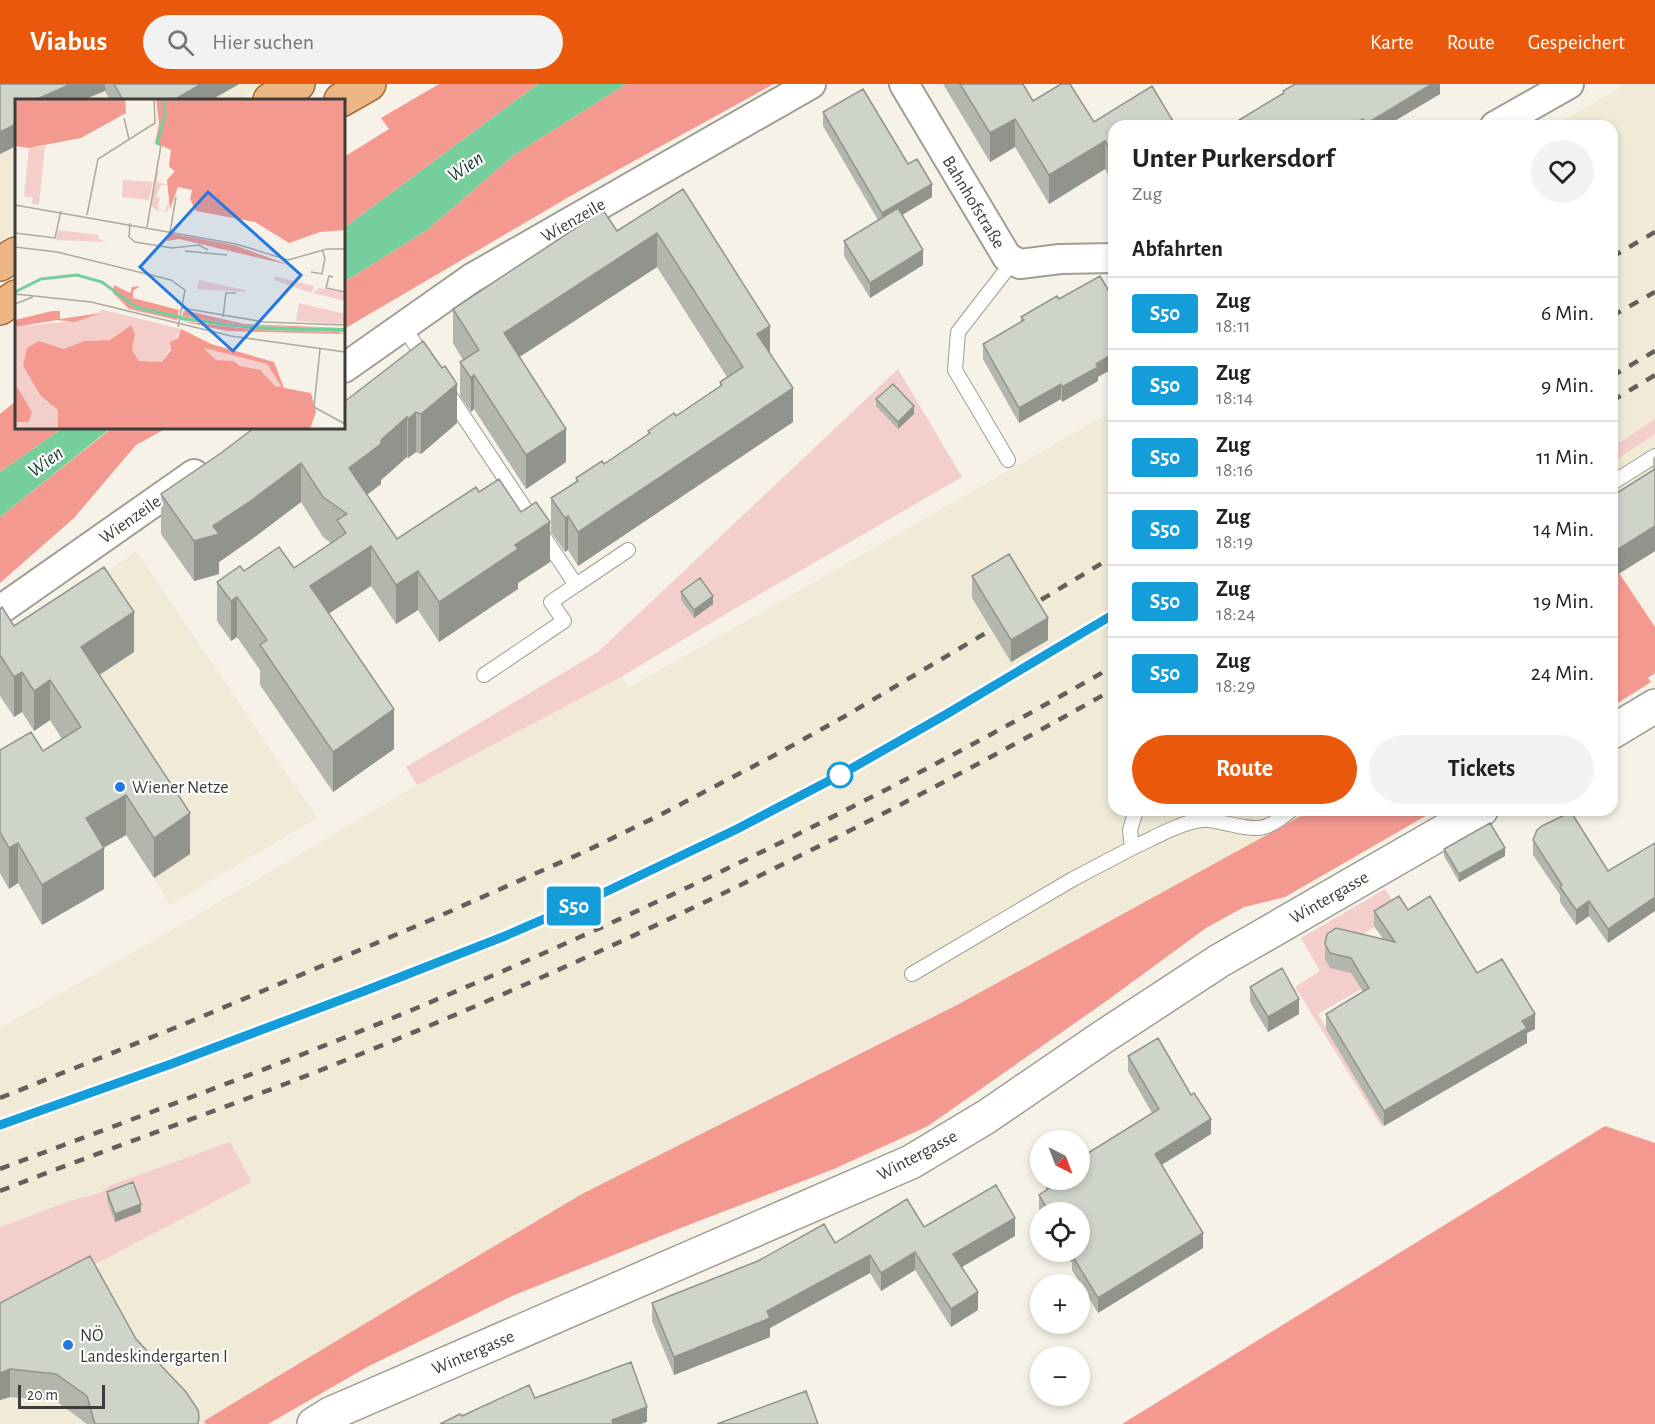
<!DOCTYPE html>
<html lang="de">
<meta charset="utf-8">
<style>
:root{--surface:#fff;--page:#f2f2f2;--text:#222;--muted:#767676;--line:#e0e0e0;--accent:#ea580c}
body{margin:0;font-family:"Alegreya Sans",sans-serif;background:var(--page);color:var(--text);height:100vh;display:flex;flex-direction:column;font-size:22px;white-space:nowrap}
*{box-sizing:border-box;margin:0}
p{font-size:20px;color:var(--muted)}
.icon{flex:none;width:33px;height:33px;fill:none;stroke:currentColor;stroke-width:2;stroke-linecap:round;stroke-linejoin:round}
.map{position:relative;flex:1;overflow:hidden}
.drawer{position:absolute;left:1108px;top:36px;width:510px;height:696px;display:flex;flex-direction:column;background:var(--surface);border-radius:18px;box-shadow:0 3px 9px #0003}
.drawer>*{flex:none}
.badge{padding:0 12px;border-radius:4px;font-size:21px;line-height:39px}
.needle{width:39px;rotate:138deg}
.tools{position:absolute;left:1030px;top:1046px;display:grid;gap:12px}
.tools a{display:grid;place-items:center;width:60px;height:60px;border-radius:50%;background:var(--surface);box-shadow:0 3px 9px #0003;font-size:30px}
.scale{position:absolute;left:18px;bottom:15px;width:87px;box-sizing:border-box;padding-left:6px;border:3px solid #3e3c38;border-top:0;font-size:16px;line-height:21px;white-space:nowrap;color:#3e3c38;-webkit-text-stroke:4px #fff;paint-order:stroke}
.map>.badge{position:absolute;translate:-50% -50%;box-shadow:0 0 0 3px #fff}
h2{padding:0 24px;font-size:22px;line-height:54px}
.round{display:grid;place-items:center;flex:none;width:63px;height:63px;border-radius:32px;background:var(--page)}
.overview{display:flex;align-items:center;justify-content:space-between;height:102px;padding:0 24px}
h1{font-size:28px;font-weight:700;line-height:45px}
.button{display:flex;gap:12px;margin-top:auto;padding:12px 24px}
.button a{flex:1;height:69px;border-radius:36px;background:var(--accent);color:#fff;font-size:24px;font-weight:700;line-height:69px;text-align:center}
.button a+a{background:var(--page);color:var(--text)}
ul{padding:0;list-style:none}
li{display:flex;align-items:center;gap:18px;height:72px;padding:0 24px;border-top:2px solid var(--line)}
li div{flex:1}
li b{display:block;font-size:22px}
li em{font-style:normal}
li .badge{min-width:66px;font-weight:700;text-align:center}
header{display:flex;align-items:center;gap:36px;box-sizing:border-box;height:84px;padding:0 30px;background:var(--accent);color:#fff}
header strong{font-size:28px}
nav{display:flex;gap:33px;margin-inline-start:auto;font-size:21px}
.search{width:420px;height:54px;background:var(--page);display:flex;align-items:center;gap:15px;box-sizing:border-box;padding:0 21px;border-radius:33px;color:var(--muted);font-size:22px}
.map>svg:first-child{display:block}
.built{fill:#f0ead7}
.green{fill:#f3ceca}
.forest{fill:#f49990}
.water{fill:#77ce9d}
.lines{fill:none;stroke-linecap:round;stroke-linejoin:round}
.lane-casing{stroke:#a09d92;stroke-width:16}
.street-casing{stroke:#a09d92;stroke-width:32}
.secondary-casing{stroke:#a09d92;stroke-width:36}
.primary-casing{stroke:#a76b35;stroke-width:36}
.lane{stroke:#fff;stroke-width:14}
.street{stroke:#fff;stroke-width:28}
.secondary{stroke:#fff;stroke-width:33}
.primary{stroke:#ecb685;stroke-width:33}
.rail{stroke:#63605b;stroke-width:4.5;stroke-dasharray:10 10;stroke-linecap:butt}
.wall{fill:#b2b6ad}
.shaded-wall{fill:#91948d}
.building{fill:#cfd4c9;stroke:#91948d;stroke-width:1.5}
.line-casing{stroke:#fff;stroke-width:14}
.line{stroke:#159dd9;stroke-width:9}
.stop-dot{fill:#fff;stroke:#159dd9;stroke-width:3}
.poi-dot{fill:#2378e2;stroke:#fff;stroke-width:2}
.labels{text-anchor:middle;stroke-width:4.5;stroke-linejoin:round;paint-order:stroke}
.street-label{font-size:18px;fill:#3e3c38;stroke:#fff}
.poi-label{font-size:18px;fill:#3e3c38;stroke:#fff;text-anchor:start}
.water-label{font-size:20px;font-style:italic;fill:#123824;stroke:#fff}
.inset-river{fill:none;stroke:#77ce9d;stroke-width:3}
.inset-road{fill:none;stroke:#aca9a1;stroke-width:1.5}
.view{fill:#2378e2;fill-opacity:0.15;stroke:#2378e2;stroke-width:3}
.inset-edge{fill:none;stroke:#3e3c38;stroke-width:3}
</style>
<header>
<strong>Viabus</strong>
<div class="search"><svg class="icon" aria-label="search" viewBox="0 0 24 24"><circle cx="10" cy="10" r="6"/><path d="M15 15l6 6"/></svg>Hier suchen</div>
<nav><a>Karte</a><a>Route</a><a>Gespeichert</a></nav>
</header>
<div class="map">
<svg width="1655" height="1340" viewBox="0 0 1655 1340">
<rect width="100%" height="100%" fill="#f6f2e7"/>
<path class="built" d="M29 0H265L237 16H16V148L0 158V14Z
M1627 0H1655V468L1619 489 1655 543V589L1648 594 1651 598 1613 622 1612 42H1554Z
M1114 326V726H1436L1285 813 1244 823 1206 844 1105 918 928 1042 834 1085 678 1145 512 1212 367 1283 268 1340H0V1246L90 1199 102 1176 252 1098 230 1058 111 1101 100 1109 70 1117 0 1143V944L153 857 417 701 621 593 628 604 750 535Z
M136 467 317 734 170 821 154 794 2 563Z"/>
<path class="green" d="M898 285 962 393 731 527 621 593 417 701 406 683 598 568Z
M1655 335V350L1613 378V363Z
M1385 805 1399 827 1346 861 1347 882 1361 905 1318 930 1384 1042 1382 1043 1295 903 1320 887 1301 854Z
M230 1058 252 1098 0 1230V1143L70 1117 100 1109 111 1101Z"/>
<path class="forest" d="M439 0H538L344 144V73L389 45 381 34Z
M626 0H774L574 110 344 245V198L427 146 514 71Z
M16 317V344H63L0 388V330Z
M112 344H167L136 361 74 434 0 499V433Z
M1619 489 1655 543V589L1648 594 1651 598 1613 622V493Z
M1312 726H1436L1285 813 1244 823 1206 844 1105 918 928 1042 834 1085 678 1145 512 1212 367 1283 268 1340H206L204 1337 419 1207 582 1110 959 920Z
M1605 1042 1655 1059V1340H1122Z"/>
<path class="water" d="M538 0H626L514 71 427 146 344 198V144Z
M63 344H111L0 433V388Z"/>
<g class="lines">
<defs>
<path id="lane" d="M403 242 425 275
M448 309 576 501 551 518 564 537 484 591
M1008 376 955 286 958 248 1014 176
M1612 399 1655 372
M576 501 628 466
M1132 764C1152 755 1179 739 1201 736 1208 735 1216 737 1224 739 1256 746 1265 749 1291 726
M912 890 1073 795 1132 764 1130 746 1136 726"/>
<path id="street" d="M904 0 1007 173 1020 180 1060 175 1114 174
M1495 42 1569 0
M344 284 472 194 811 0
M0 526 194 390"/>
<path id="secondary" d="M1612 648 1655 622
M314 1340 330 1330 911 1078 986 1033 1100 955 1219 877 1481 726"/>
<path id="primary" d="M270 16 298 0
M341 16 369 0
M0 180 16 170
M0 224 16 213"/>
</defs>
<use href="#lane" class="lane-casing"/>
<use href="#street" class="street-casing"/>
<use href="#secondary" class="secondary-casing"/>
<use href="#primary" class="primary-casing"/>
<use href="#lane" class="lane"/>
<use href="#street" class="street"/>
<use href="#secondary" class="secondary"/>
<use href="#primary" class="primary"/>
<path class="rail" d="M1612 173 1655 148
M1612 232 1655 208
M1612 292 1655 267
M1612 317 1655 291
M1024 526 1114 472
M0 1014 182 941 426 838 584 768 658 732 777 670 847 631 1006 537
M0 1041C56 1020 113 1001 169 981 312 929 455 875 594 813 688 771 780 724 870 674 953 628 1033 578 1114 530
M0 1085C140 1032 281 981 419 923 657 823 890 710 1114 582
M0 1107C122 1059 247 1017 368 967 624 863 873 741 1114 605"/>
</g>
<path class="wall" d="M0 0H239L211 16H110L105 7 16 16V62L0 70Z
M943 0H1023L1033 17 1094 38 1114 42V101L1105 85 1049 120 1015 63 990 78Z
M1440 0V10L1386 42H1229L1283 9V7Z
M823 28 908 80 932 113 902 131 923 181 870 214 844 172V157L878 136 823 42Z
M683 105 770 269 793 338 578 482 568 466 565 468 551 448V414L576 398V394L604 380 648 350V347L676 332 720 302V298L727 293 657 183 519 273 566 378 526 405 474 325 471 328 460 312V278L463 276 453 259V225L617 147Z
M1021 233 1098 293V297L1062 318 1061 315 1019 339 983 275V260L1021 238Z
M423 257 457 339 421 370 416 368 408 374 407 373 381 396V400L367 411 397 455 479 408 550 478 518 499V505L439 558 418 526 396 540 371 502 329 529 394 665 333 708 260 601V586L237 553 231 557 217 537V498L244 487 294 484 331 459 323 453 301 418 252 455 219 478V490L194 497 161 450V410L344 344Z
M876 315 914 330 898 345 876 322Z
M1655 372V467L1612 494V412L1653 386V374Z
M972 492 1048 556 1011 578 972 514Z
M681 508 713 520 694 534 681 516Z
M0 525 14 542 134 568 99 591 190 770 154 794 126 751 103 764 104 805 42 841 18 799 9 805 0 789V666L43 667 62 655 50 636 34 647 22 628 14 633 0 612Z
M1559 726H1578L1572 730 1608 787V859L1589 832 1576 841 1560 818V811L1533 771V756L1563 732Z
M1444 765 1505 772 1459 798 1444 772Z
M1408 826 1477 889 1535 945 1527 949V959L1384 1042 1326 945V930L1363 908 1351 889 1330 884 1325 875V860L1383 855 1374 842V827Z
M1250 903 1299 930 1268 948 1250 918Z
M1128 972 1211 1050 1161 1081 1203 1164 1098 1229 1072 1186V1179L1064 1167H1080V1128H1041V1129L1039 1126V1111L1046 1107V1095L1152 1029 1128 987Z
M107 1108 141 1128 115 1138 107 1116Z
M924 1143 1015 1152 962 1183 978 1226 951 1243 915 1186 881 1207 870 1189 770 1244V1253L674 1291 652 1237V1219L835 1159Z
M0 1219 136 1255 199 1340H87L56 1317 10 1313 0 1316Z"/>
<path class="shaded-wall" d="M71 0H105V7L83 16H35Z
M201 0H239L211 16H174Z
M1432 0H1440V10L1386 42H1366V40Z
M1015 35V63L990 78V49Z
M1363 35V42H1350Z
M16 40V62L0 70V48Z
M1105 57V85L1049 120V91Z
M932 100V113L882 143V129Z
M657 149V183L504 283V249Z
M923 166V181L870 214V199Z
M770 242V276L757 250Z
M1114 269V284L1098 293V297L1062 318V303L1096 280Z
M474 291V325L471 328V294Z
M457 300V339L421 370V330Z
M1061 300V315L1019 339V324Z
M793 304V338L578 482V448Z
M914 322V330L898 345V338Z
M416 328V368L408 374V335Z
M407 333V373L381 396V400L349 424V384Z
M566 345V378L526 405V371Z
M301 379V418L252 455 219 478V490L194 497V457L213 442Z
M568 432V466L565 468V434Z
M550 438V478L518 499V505L439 558V518L515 461Z
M1655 442V467L1612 494V469Z
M371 462V502L310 542V502Z
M418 487V526L396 540V501Z
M713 512V520L694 534V526Z
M237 513V553L231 557V517Z
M134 528V568L81 603V563Z
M1048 534V556L1011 578V556Z
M22 588V628L14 633V593Z
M50 596V636L34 647V607Z
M394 625V665L333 708V668Z
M126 711V751L86 774V734Z
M1565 726H1578L1564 734V727Z
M190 729V770L154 794V754Z
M18 759V799L9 805V764Z
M104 764V805L42 841V801Z
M1505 764V772L1459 798V790Z
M1655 813V827L1608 859V845Z
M1589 817V832L1576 841V826Z
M1299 915V930L1268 948V933Z
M1535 930V945L1527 949V959L1384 1042V1027Z
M1211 1035V1050L1155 1085V1070Z
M141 1120V1128L115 1138V1130Z
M1015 1134V1152L953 1188V1170Z
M1203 1149V1164L1098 1229V1214Z
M915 1168V1186L881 1207V1189Z
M870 1171V1189L770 1244V1253L674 1291V1273L767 1227Z
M978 1208V1226L951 1243V1225Z
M10 1285V1313L0 1316V1289Z
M647 1323V1338L641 1340H612V1336Z"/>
<path class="building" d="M0 0H71L35 16H16V40L0 48Z
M114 0H201L174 16H123Z
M960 0H1023L1033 17 1061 0H1070L1094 38 1152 2 1176 42H1114V72L1105 57 1049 91 1015 35 990 49Z
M1295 0H1432L1366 40 1363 35 1350 42H1229L1284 9 1283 7Z
M863 5 908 80 917 75 932 100 882 129 823 28Z
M683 105 770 242 757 250 793 304 578 448 568 432 565 434 551 414 578 397 576 394 602 377 604 380 650 349 648 347 674 329 676 332 722 301 720 298 743 283 657 149 504 249 566 345 526 371 474 291 471 294 460 278 479 266 453 225 603 126 617 147Z
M898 124 923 166 870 199 844 157Z
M1100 192 1114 216V269L1096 280 1098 283 1062 303 1061 300 1019 324 983 260 1024 236 1021 233 1057 212 1059 215Z
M423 257 442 284 445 282 457 300 421 330 416 328 408 335 407 333 381 356V360L349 384 397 455 476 403 479 408 499 395 521 428 536 418 550 438 515 461 518 465 439 518 418 487 396 501 371 462 310 502 394 625 333 668 260 561 267 556 237 513 231 517 217 498 240 482 244 487 279 463 294 484 346 449 337 436 347 430 323 413 301 379 252 416 213 442 219 450 194 457 161 410 221 369 254 344H344V318Z
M893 300 914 322 898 338 876 315Z
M1655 385V442L1612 469V412Z
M1009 470 1048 534 1011 556 972 492Z
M104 483 134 528 81 563 190 729 154 754 126 711 86 734 104 764 42 801 18 759 9 764 0 748V666L31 648 43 667 81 643 50 596 34 607 22 588 14 593 0 571V525L2 523 14 542Z
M700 494 713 512 694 526 681 508Z
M1571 728 1608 787 1655 759V813L1608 845 1589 817 1576 826 1560 803 1562 801 1533 756 1537 746 1542 742Z
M1490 739 1505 764 1459 790 1444 765Z
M1399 812 1408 826 1430 812 1477 889 1502 875 1535 930 1522 937 1527 944 1384 1027 1326 930 1369 904 1351 874 1330 869 1325 860 1327 850 1336 844 1395 858 1374 827Z
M1282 884 1299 915 1268 933 1250 903Z
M1158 954 1191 1011 1194 1009 1211 1035 1155 1070 1203 1149 1098 1214 1072 1171 1075 1170 1074 1167H1080V1128H1049L1039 1111 1051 1103 1046 1095H1080V1074L1159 1025 1128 972Z
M133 1098 141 1120 115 1130 107 1108Z
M996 1101 1015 1134 953 1170 978 1208 951 1225 915 1168 881 1189 870 1171 767 1227 770 1234 674 1273 652 1219 758 1177 824 1140 835 1159 907 1115 924 1143Z
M90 1172 136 1255 186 1308 198 1326 199 1333 198 1340H95L87 1312 56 1290 10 1285 0 1289V1219Z
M631 1278 647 1323 612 1336 613 1340H440L460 1330 462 1332 529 1301 535 1314Z
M806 1307 818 1340H717Z"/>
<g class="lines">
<defs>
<path id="line" d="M0 1041 171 980 367 906 505 852 597 812 737 745 840 691 945 631 1114 530"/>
</defs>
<use href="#line" class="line-casing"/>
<use href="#line" class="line"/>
</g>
<circle class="stop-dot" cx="840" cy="691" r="12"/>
<g class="poi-dot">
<circle cx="120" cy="703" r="6"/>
<circle cx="68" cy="1261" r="6"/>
</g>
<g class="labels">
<g class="street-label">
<text transform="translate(974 118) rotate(59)" y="6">Bahnhofstraße</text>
<text transform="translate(573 136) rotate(-30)" y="6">Wienzeile</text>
<text transform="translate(130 435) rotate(-35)" y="6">Wienzeile</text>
<text transform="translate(1329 813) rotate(-30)" y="6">Wintergasse</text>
<text transform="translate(917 1071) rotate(-28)" y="6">Wintergasse</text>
<text transform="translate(473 1268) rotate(-23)" y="6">Wintergasse</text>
</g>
<g class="poi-label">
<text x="132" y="709">Wiener Netze</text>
<text x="80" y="1257">NÖ<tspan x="80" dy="21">Landeskindergarten I</tspan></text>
</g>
<g class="water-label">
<text transform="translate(465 82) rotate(-34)" y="7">Wien</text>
<text transform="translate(45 377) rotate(-36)" y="7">Wien</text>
</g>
</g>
<g transform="translate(15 15)">
<rect width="330" height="330" fill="#f6f2e7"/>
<path d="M30 47 24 106 17 105 18 99 9 97 14 49ZM142 71H144L142 83 154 86H146L141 97 145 99 143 110 150 112 154 101 153 113 141 111 136 106ZM108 81 138 83 134 101 107 98ZM43 131 84 136 83 140 92 143 41 141ZM260 177 298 187 299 189 296 194 259 181ZM184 181 230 191V193L182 190ZM304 189 330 194V202L298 194ZM284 204 330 215V225L281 222ZM85 210 166 230 147 263 124 262 117 251 120 235 116 226 95 241 69 242 49 250 24 242 26 297 43 311V330H0V323H14L17 313 0 284V228L51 223 85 214ZM189 249 252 265 266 287 261 289 219 262 201 261Z" fill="#f3ceca"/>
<path d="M0 0H110L111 14 66 39 14 49 0 47ZM141 0H330V131L305 133 274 144 240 123 181 112 175 100 177 91 163 88 155 110 152 81 160 72 154 68 156 51 140 44 144 25ZM153 134 219 146 274 166 164 140 152 142ZM99 186 115 194 117 188 125 187 118 192V199L164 211 162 221 114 210 98 194ZM169 211 229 225 330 229 228 227 167 217ZM37 212H45V220L86 214 60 223 42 221 0 228V221ZM166 222 246 231 323 233 330 235 212 232ZM116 226 120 235 117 251 124 262 147 263 156 251 155 243 163 239 166 230 196 245 259 263 269 289 296 294 301 313 295 330H43V311L26 297 8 267 12 249 24 242 49 250 69 242 95 241ZM189 249 252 265 266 287 261 288 245 271 225 267 219 262 201 261ZM0 284 17 313 14 323H0Z" fill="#f49990" fill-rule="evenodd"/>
<path d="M165 217 228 227 330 229V233L246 231 165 221Z" fill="#77ce9d"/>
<path class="inset-river" d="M145 46 142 44 150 16 149 0M0 193 26 180 62 176 87 183 121 208 168 219"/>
<path class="inset-road" d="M109 19 114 40M0 106 221 145 273 161 312 150H330M72 116 83 60 140 24 139 0M115 124 114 138 120 143 157 149 184 146 193 151M132 128 146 46M155 133 161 98M0 134 40 139 46 112M0 148 42 153 156 181 170 191 163 228M170 152 212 156M296 173 307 175 310 159 307 151M318 178 314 177 311 189 330 193M0 195 76 203 216 237 330 253M0 205 18 198M167 209 249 223 330 226M208 218 211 194H221M305 250 299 308 330 325"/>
<path class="view" d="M193 93 286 176 218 252 125 168Z"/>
<rect width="330" height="330" class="inset-edge"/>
</g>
</svg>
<div class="tools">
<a><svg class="needle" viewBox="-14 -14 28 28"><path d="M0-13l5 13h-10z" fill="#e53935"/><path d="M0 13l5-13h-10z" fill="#767676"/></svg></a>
<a><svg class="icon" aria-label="locate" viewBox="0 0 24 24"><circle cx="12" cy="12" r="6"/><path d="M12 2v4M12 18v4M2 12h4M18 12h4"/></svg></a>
<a>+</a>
<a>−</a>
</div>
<div class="scale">20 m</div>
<b class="badge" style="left:574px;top:822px;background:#159dd9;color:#fff">S50</b>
<section class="drawer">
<div class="overview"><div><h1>Unter Purkersdorf</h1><p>Zug</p></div><a class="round"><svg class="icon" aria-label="heart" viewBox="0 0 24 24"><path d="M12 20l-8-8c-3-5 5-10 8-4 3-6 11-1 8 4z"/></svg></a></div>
<h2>Abfahrten</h2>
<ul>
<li><span class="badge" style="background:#159dd9;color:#fff">S50</span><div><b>Zug</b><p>18:11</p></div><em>6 Min.</em></li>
<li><span class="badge" style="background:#159dd9;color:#fff">S50</span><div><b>Zug</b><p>18:14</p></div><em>9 Min.</em></li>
<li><span class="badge" style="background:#159dd9;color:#fff">S50</span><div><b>Zug</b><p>18:16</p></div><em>11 Min.</em></li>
<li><span class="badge" style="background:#159dd9;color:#fff">S50</span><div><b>Zug</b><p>18:19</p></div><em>14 Min.</em></li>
<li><span class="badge" style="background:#159dd9;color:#fff">S50</span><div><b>Zug</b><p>18:24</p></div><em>19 Min.</em></li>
<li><span class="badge" style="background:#159dd9;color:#fff">S50</span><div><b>Zug</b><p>18:29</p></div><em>24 Min.</em></li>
</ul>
<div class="button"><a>Route</a><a>Tickets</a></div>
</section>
</div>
